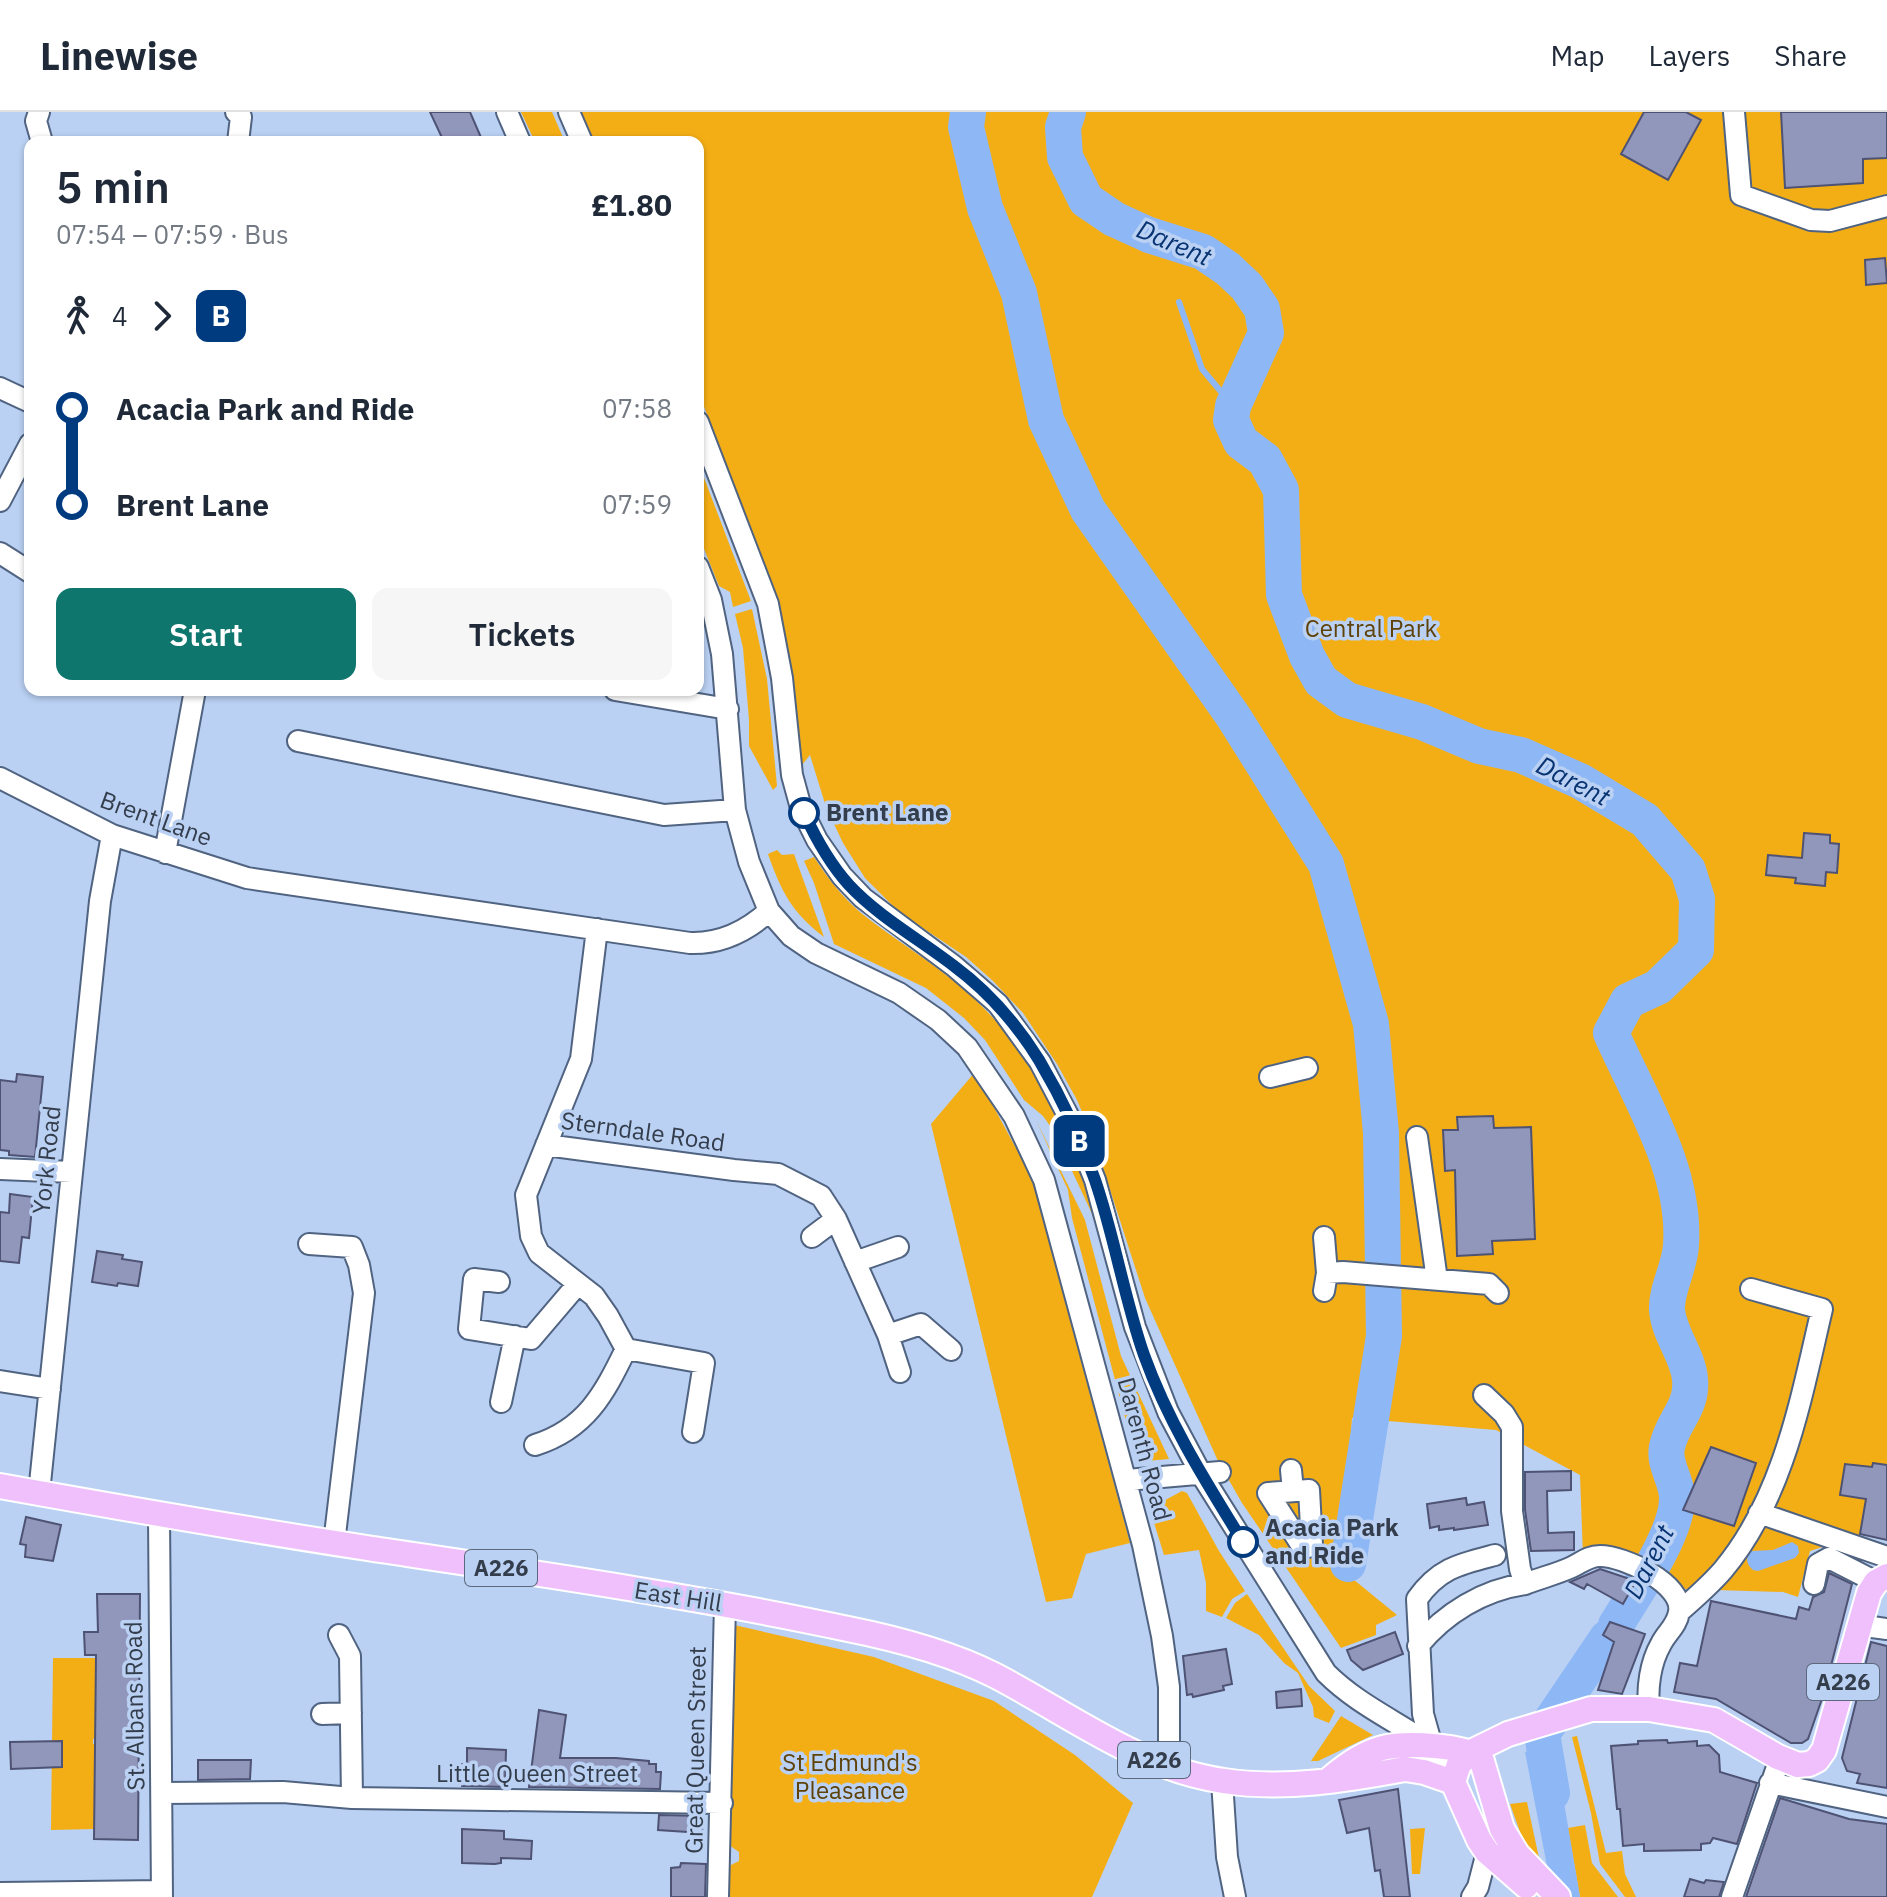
<!DOCTYPE html>
<meta charset="utf-8">
<style>
:root{--surface:#fff;--page:#f6f6f7;--text:#1f2937;--muted:#747a83;--line:#e0e1e3;--accent:#0f766e}
body{margin:0;font-family:"IBM Plex Sans",sans-serif;background:var(--page);color:var(--text);height:100vh;display:flex;flex-direction:column;font-size:30px;white-space:nowrap}
*{box-sizing:border-box;margin:0}
p{font-size:26px;color:var(--muted)}
.icon{flex:none;width:44px;height:44px;fill:none;stroke:currentColor;stroke-width:2;stroke-linecap:round;stroke-linejoin:round}
.map{position:relative;flex:1;overflow:hidden}
.panel{position:absolute;left:24px;top:24px;width:680px;height:560px;display:flex;flex-direction:column;background:var(--surface);border-radius:16px;box-shadow:0 2px 6px #0004}
.panel>*{flex:none}
.badge{padding:0 16px;border-radius:12px;font-size:28px;line-height:52px}
.map>.badge{position:absolute;translate:-50% -50%;box-shadow:0 0 0 4px #fff}
.legs{display:flex;align-items:center;gap:12px;height:88px;padding:0 32px;font-size:26px}
.legs p{margin-inline-start:auto}
.overview{display:flex;align-items:center;justify-content:space-between;height:136px;padding:0 32px}
h1{font-size:44px;font-weight:600;line-height:60px}
.cta{display:flex;gap:16px;margin-top:auto;padding:16px 32px}
.cta a{flex:1;height:92px;border-radius:16px;background:var(--accent);color:#fff;font-size:32px;font-weight:600;line-height:92px;text-align:center}
.cta a+a{background:var(--page);color:var(--text)}
ul{padding:0 32px;list-style:none}
li{display:flex;align-items:center;gap:28px;height:96px;font-size:30px}
li i{display:grid;place-items:center;width:12px;height:100%;margin:0 10px;background:currentColor}
li i::after{content:'';width:20px;height:20px;margin:-10px;border:6px solid;border-radius:50%;background:var(--surface)}
li p{margin-inline-start:auto}
li:first-child i{background:linear-gradient(#0000 50%,currentColor 0)}
li:last-child i{background:linear-gradient(currentColor 50%,#0000 0)}
header{display:flex;align-items:center;gap:48px;box-sizing:border-box;height:112px;padding:0 40px;background:var(--surface);border-bottom:2px solid var(--line)}
header strong{font-size:38px}
nav{display:flex;gap:44px;margin-inline-start:auto;font-size:28px}
.map>svg:first-child{display:block}
.green{fill:#f4ae15}
.water{fill:#8eb7f6}
.lines{fill:none;stroke-linecap:round;stroke-linejoin:round}
.stream{stroke:#8eb7f6;stroke-width:6}
.river{stroke:#8eb7f6;stroke-width:36}
.building{fill:#9196bb;stroke:#4e5273;stroke-width:2}
.minor-casing{stroke:#506381;stroke-width:24}
.major-casing{stroke:#fff;stroke-width:28}
.minor{stroke:#fff;stroke-width:20}
.major{stroke:#f0c0fd;stroke-width:24}
.line-1-casing{stroke:#fff;stroke-width:18}
.line-1{stroke:#003b80;stroke-width:12}
.stop-1-dot{fill:#fff;stroke:#003b80;stroke-width:4}
.labels{text-anchor:middle;stroke-width:7;stroke-linejoin:round;paint-order:stroke}
.shield{fill:#bad1f3;stroke:#5c697d;stroke-width:2}
.shield-label{font-size:22px;font-weight:bold;fill:#343d4b}
.park-label{font-size:24px;fill:#5f4208;stroke:#bad1f3}
.stop-label{font-size:24px;font-weight:bold;fill:#343d4b;stroke:#bad1f3;text-anchor:start}
.street-label{font-size:24px;fill:#343d4b;stroke:#bad1f3}
.water-label{font-size:26px;font-style:italic;fill:#073372;stroke:#bad1f3}
</style>
<header>
<strong>Linewise</strong>
<nav><a>Map</a><a>Layers</a><a>Share</a></nav>
</header>
<div class="map">
<svg width="1887" height="1785" viewBox="0 0 1887 1785">
<rect width="100%" height="100%" fill="#bad1f3"/>
<path class="green" d="M521 0H552L565 30H535Z
M581 0H1884L1887 9V1353L1873 1351 1860 1423 1810 1439 1798 1485 1783 1480 1685 1477 1620 1446 1583 1444 1580 1363 1496 1318 1352 1306 1342 1458 1397 1503 1376 1513V1523L1341 1536 1242 1391 1218 1349 1145 1186 1094 1028 1077 988 1057 952 1023 901 993 869 966 845 899 800 865 766 843 731 826 695 810 643 802 653 792 557 777 484 698 279V30H594Z
M698 350 751 489 733 495 730 480 719 474 698 422Z
M752 497 767 567 777 674 773 678 749 634V608L743 536 735 502Z
M777 738 782 743 794 742 824 825C792 801 781 779 768 742Z
M814 745C827 765 842 785 861 801 896 829 936 852 969 882 1032 938 1073 1023 1093 1104L1053 1018 1043 1004 1024 988 985 928 964 906 926 876 834 832 814 771 804 749Z
M975 960 1032 1066 1130 1431 1086 1442 1072 1486 1046 1490 931 1012Z
M1036 1008 1085 1108 1121 1244 1169 1347 1146 1349 1135 1343 1072 1106 1068 1078Z
M1182 1379 1187 1381 1219 1439 1245 1479 1232 1487 1222 1505 1206 1499V1471L1199 1438 1164 1443 1151 1401 1156 1393Z
M1247 1482 1309 1574 1335 1599 1329 1611 1314 1605 1313 1595 1298 1561 1284 1551 1259 1523 1226 1506 1235 1491Z
M734 1513 874 1545 994 1589 1075 1643 1133 1691 1092 1785H727V1755L739 1749V1740L726 1731Z
M53 1546H98L96 1548V1557L117 1627H93V1632H97L105 1658H95V1665H115L95 1717 51 1718Z
M1341 1604 1373 1623 1318 1649H1311Z
M1577 1624 1606 1741 1622 1739 1625 1762 1636 1785H1625L1600 1752 1591 1701 1572 1625Z
M1527 1690 1539 1746 1524 1731 1510 1692Z
M1585 1713 1592 1751 1618 1785H1580L1568 1716Z
M1425 1716 1420 1762H1412L1410 1717Z"/>
<path class="water" d="M1792 1430 1798 1434 1799 1441 1795 1446 1758 1459 1753 1458C1746 1452 1745 1446 1751 1439L1773 1438Z
M1550 1632 1561 1673 1580 1785H1553L1525 1640Z"/>
<g class="lines">
<path class="stream" d="M1179 190 1202 257 1233 294"/>
<path class="river" d="M968 0 966 15 985 96 1019 181 1046 308 1088 398 1233 604 1326 752 1371 912 1381 1021 1384 1224 1348 1452
M1068 0 1063 15 1065 45 1086 88 1114 107 1149 123 1203 140 1228 157 1247 175 1262 197 1266 221 1233 294 1231 308 1241 330 1265 348 1281 378 1284 483 1307 544 1321 569 1347 588 1422 610 1479 634 1521 643 1580 669 1645 708 1688 758 1697 787 1696 838 1658 875 1628 889 1611 921C1640 987 1686 1058 1681 1133 1680 1155 1666 1177 1667 1198 1669 1223 1688 1243 1690 1267 1693 1296 1672 1309 1667 1335 1663 1353 1678 1369 1677 1388 1676 1424 1635 1481 1616 1513
M1552 1681 1542 1622 1607 1526"/>
</g>
<path class="building" d="M430 0H470L483 30H444Z
M1644 0H1686L1701 8 1668 68 1621 42Z
M1781 0H1887V46L1863 47V71L1785 76Z
M1885 146 1887 171 1866 173 1865 148Z
M1804 721 1830 723V731L1839 732 1837 761 1826 760 1825 774 1795 771 1796 766 1766 763 1768 743 1802 746Z
M17 962 43 965 35 1045 9 1043V1039L0 1038V968L16 970Z
M1493 1004 1494 1016 1531 1015 1535 1127 1492 1129 1493 1142 1457 1144 1455 1058 1445 1059 1443 1018H1458L1457 1005Z
M10 1082 33 1085 29 1126 22 1125 19 1151 0 1149V1100L9 1101Z
M97 1139 123 1143 122 1147 142 1150 138 1174 118 1171 117 1174 92 1170Z
M1711 1335 1756 1351 1734 1414 1683 1398Z
M1873 1351 1887 1353V1428L1860 1422 1866 1387 1840 1383 1845 1352 1872 1355Z
M1571 1359V1378L1547 1379 1548 1421 1574 1420V1438L1531 1439 1525 1398V1360Z
M1466 1386 1467 1393 1484 1390 1488 1413 1454 1418V1416L1439 1418V1414L1430 1416 1427 1392Z
M26 1405 61 1413 53 1449 25 1445 26 1433 20 1432Z
M1600 1457 1636 1469 1623 1492 1587 1472 1584 1477 1570 1470Z
M1829 1461 1852 1472 1824 1581 1808 1627 1802 1631H1791L1716 1587 1674 1580 1680 1551 1697 1554 1711 1489 1796 1507 1799 1495 1809 1498 1813 1485 1824 1480Z
M97 1482H140L138 1728 94 1727 96 1543H85L84 1520H98Z
M1610 1510 1645 1522 1622 1582 1598 1578 1614 1530 1603 1523Z
M1395 1520 1403 1542 1363 1558 1351 1548 1347 1538Z
M1871 1530 1887 1534V1676L1857 1671 1860 1662 1847 1659 1842 1646Z
M1226 1537 1232 1572 1223 1574 1224 1578 1193 1585 1192 1582 1187 1583 1183 1544Z
M1301 1577 1302 1594 1277 1596 1276 1580Z
M539 1598 566 1603 560 1646H616L649 1649V1652H656V1660H661L660 1677 529 1675Z
M1667 1628 1668 1631 1697 1629V1634L1709 1633 1719 1643 1720 1660 1757 1671 1737 1732 1713 1726 1710 1731 1701 1732V1738L1644 1739V1732L1623 1734 1620 1697H1617L1611 1634 1638 1632V1629Z
M62 1629V1655L11 1657 10 1630Z
M467 1636 506 1638 505 1675 462 1674V1652H467Z
M198 1648H251L250 1667 198 1668Z
M1398 1677 1410 1785H1384L1380 1758 1375 1759 1369 1716 1347 1721 1339 1688Z
M1780 1686 1849 1707 1887 1712V1785H1746Z
M659 1703 703 1704 702 1721 658 1718Z
M462 1717 504 1719V1727L532 1729 531 1747 501 1746V1751L495 1752 462 1751Z
M681 1751 706 1752 705 1785H671V1756L680 1755Z
M1690 1767 1704 1771 1706 1768 1724 1770 1719 1785H1684Z"/>
<g class="lines">
<defs>
<path id="minor" d="M39 0 36 9 42 30
M236 0 241 5 238 30
M507 0 520 30
M569 0 582 30
M1734 0 1741 83 1811 108 1830 109 1887 94
M0 276 30 290
M698 310 768 492 782 566 792 663 801 696 817 728 842 764 863 786 954 854 998 892 1040 950 1073 1013 1095 1068 1135 1215 1168 1300 1201 1362 1326 1561C1357 1592 1396 1609 1432 1634
M0 389 30 332
M0 441 30 460
M698 455 711 488 722 542 735 698 749 750 769 799 791 824 816 841 899 881 938 908 967 935 1014 1004 1044 1068 1143 1433 1162 1524 1169 1575V1655
M615 578 728 597
M298 629 664 703 735 698
M0 666 112 723 247 766 690 831C720 832 747 819 769 799
M165 741 195 578
M1270 965 1307 956
M1417 1025 1437 1168
M546 1033 734 1058 778 1062 821 1084 836 1107 888 1223 921 1212 951 1238
M0 1057 72 1060
M812 1125 836 1107
M1324 1125 1327 1161
M309 1132 352 1135 359 1153 364 1181 334 1431
M855 1150 898 1135
M499 1170 474 1167 469 1217 531 1227 577 1173
M1324 1179 1327 1161 1343 1160 1489 1172 1498 1181
M888 1223 900 1260
M626 1237 704 1251 693 1320
M0 1269 50 1277
M1484 1283 1504 1302 1512 1315V1399L1520 1457 1525 1472C1540 1466 1557 1462 1572 1455 1581 1451 1588 1444 1600 1444 1624 1444 1684 1472 1679 1500 1677 1514 1667 1520 1661 1532 1650 1551 1647 1576 1649 1597
M501 1290 515 1224
M535 1333C586 1317 604 1282 626 1237L608 1204 594 1184 539 1141 531 1124 526 1083 581 947 597 817
M1291 1358 1293 1379
M1127 1368 1220 1360
M1309 1378 1312 1433 1308 1435 1302 1434 1268 1381Z
M39 1381 100 789 112 723
M1759 1401 1887 1445
M159 1403 162 1785
M1814 1472 1818 1452 1829 1446 1876 1470
M1679 1500C1694 1487 1710 1473 1723 1458 1784 1385 1801 1286 1822 1197L1751 1177
M1872 1515 1887 1517
M339 1523 350 1544 352 1686
M1418 1534C1445 1501 1483 1478 1525 1472
M322 1602 351 1601
M1222 1669 1227 1745 1235 1785
M1453 1670 1432 1634 1423 1602 1417 1487C1439 1456 1460 1452 1495 1443
M1770 1671 1887 1695
M162 1681 283 1680 352 1686 722 1691
M0 1781 162 1779
M718 1785 725 1492
M1472 1785 1478 1775 1487 1740
M1732 1785 1776 1658"/>
<path id="major" d="M0 1374C122 1396 244 1417 367 1436 527 1460 689 1483 848 1517 898 1527 948 1540 994 1563 1068 1601 1139 1657 1224 1669 1285 1678 1345 1668 1405 1657L1424 1660 1453 1670
M1331 1666C1347 1653 1366 1639 1387 1635 1410 1631 1461 1633 1481 1646L1502 1717 1517 1742 1558 1785
M1453 1670 1459 1652 1471 1640 1508 1622 1591 1597H1649L1714 1608 1778 1645 1798 1653 1809 1652 1817 1648 1824 1638 1869 1481 1876 1470 1887 1464
M1453 1670 1479 1728 1487 1740 1526 1774"/>
</defs>
<use href="#minor" class="minor-casing"/>
<use href="#major" class="major-casing"/>
<use href="#minor" class="minor"/>
<use href="#major" class="major"/>
</g>
<g class="lines">
<defs>
<path id="line-1" d="M804 701C816 727 830 752 849 773 879 805 919 827 954 854 989 880 1016 911 1039 948 1061 985 1081 1027 1095 1068 1115 1126 1124 1186 1144 1243 1168 1310 1206 1370 1243 1430"/>
</defs>
<use href="#line-1" class="line-1-casing"/>
<use href="#line-1" class="line-1"/>
</g>
<g class="stop-1-dot">
<circle cx="804" cy="701" r="14"/>
<circle cx="1243" cy="1430" r="14"/>
</g>
<g class="labels">
<g class="shield">
<rect x="465" y="1438" width="72" height="36" rx="6"/>
<rect x="1807" y="1552" width="72" height="36" rx="6"/>
<rect x="1118" y="1630" width="72" height="36" rx="6"/>
</g>
<g class="shield-label">
<text x="501" y="1464">A226</text>
<text x="1843" y="1578">A226</text>
<text x="1154" y="1656">A226</text>
</g>
<g class="park-label">
<text x="1371" y="525">Central Park</text>
<text x="850" y="1659">St Edmund's<tspan x="850" dy="28">Pleasance</tspan></text>
</g>
<g class="stop-label">
<text x="826" y="709">Brent Lane</text>
<text x="1265" y="1424">Acacia Park<tspan x="1265" dy="28">and Ride</tspan></text>
</g>
<g class="street-label">
<text transform="translate(156 707) rotate(20)" y="8">Brent Lane</text>
<text transform="translate(643 1020) rotate(8)" y="8">Sterndale Road</text>
<text transform="translate(47 1048) rotate(-84)" y="8">York Road</text>
<text transform="translate(1144 1337) rotate(75)" y="8">Darenth Road</text>
<text transform="translate(678 1485) rotate(9)" y="8">East Hill</text>
<text transform="translate(135 1594) rotate(-91)" y="8">St. Albans Road</text>
<text transform="translate(696 1638) rotate(-89)" y="8">Great Queen Street</text>
<text x="537" y="1670">Little Queen Street</text>
</g>
<g class="water-label">
<text transform="translate(1174 131) rotate(23)" y="9">Darent</text>
<text transform="translate(1573 669) rotate(27)" y="9">Darent</text>
<text transform="translate(1649 1450) rotate(-63)" y="9">Darent</text>
</g>
</g>
</svg>
<b class="badge" style="left:1079px;top:1029px;background:#003b80;color:#fff">B</b>
<section class="panel">
<div class="overview"><div><h1>5 min</h1><p>07:54 – 07:59 · Bus</p></div><b>£1.80</b></div>
<div class="legs"><svg class="icon" aria-label="walk" viewBox="0 0 24 24"><circle cx="13" cy="4" r="2"/><path d="M13 8l-2 6 4 7M11 14l-3 7M7 12l3-4h3l4 4"/></svg>4<svg class="icon" aria-label="forward" viewBox="0 0 24 24"><path d="M9 5l7 7-7 7"/></svg><b class="badge" style="background:#003b80;color:#fff">B</b></div>
<ul>
<li><i style="color:#003b80"></i><b>Acacia Park and Ride</b><p>07:58</p></li>
<li><i style="color:#003b80"></i><b>Brent Lane</b><p>07:59</p></li>
</ul>
<div class="cta"><a>Start</a><a>Tickets</a></div>
</section>
</div>
